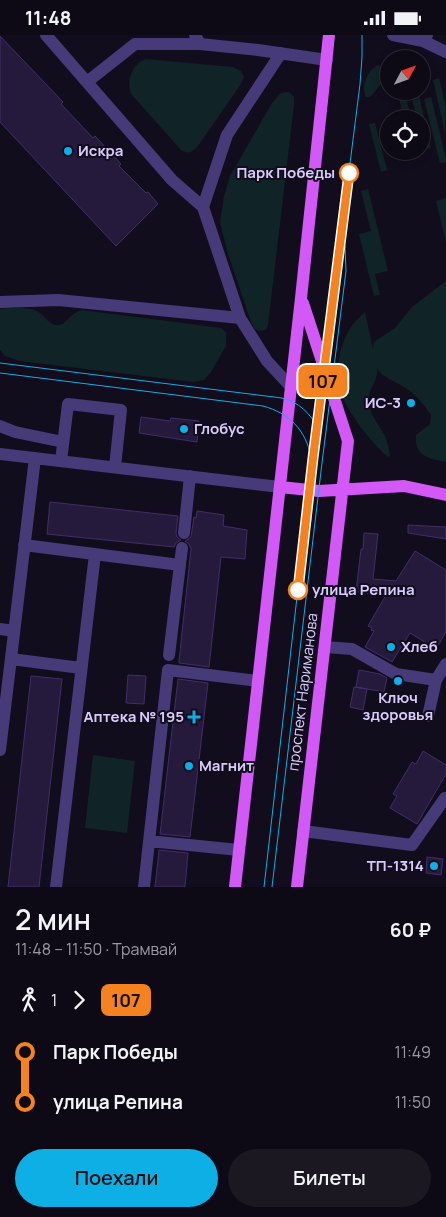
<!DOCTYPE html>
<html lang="ru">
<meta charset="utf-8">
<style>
:root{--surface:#0e0a15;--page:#1c1822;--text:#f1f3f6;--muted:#9b9aa0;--line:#2e2b34;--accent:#0eafe5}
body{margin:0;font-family:Manrope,sans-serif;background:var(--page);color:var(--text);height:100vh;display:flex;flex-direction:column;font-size:19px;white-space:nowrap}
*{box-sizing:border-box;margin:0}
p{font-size:16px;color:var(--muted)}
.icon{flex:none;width:28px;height:28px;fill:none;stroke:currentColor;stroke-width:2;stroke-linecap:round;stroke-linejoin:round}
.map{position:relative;height:852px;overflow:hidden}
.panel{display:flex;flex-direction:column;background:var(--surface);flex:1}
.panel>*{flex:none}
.badge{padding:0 10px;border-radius:8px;font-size:18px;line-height:32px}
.needle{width:32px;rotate:49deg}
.fabs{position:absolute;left:380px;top:15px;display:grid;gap:10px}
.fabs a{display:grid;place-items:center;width:50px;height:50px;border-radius:50%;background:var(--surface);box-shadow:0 2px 8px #0003,0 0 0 1px var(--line);font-size:25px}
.map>.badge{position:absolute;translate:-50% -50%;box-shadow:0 0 0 2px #fff}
.legs{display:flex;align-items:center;gap:8px;height:55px;padding:0 15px;font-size:16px}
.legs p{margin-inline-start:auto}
.headline{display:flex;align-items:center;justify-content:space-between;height:85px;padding:0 15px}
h1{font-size:28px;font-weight:600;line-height:38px}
.primary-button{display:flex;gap:10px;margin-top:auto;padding:10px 15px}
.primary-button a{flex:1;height:58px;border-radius:30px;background:var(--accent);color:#111;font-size:20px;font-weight:600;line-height:58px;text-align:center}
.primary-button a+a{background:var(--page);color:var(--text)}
ul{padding:0 15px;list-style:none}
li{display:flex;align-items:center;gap:18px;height:50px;font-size:19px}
li i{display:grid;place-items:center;width:8px;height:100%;margin:0 6px;background:currentColor}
li i::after{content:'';width:12px;height:12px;margin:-6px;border:4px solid;border-radius:50%;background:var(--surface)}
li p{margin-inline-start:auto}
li:first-child i{background:linear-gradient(#0000 50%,currentColor 0)}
li:last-child i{background:linear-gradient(currentColor 50%,#0000 0)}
.status{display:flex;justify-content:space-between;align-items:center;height:35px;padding:0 25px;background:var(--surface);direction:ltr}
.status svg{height:14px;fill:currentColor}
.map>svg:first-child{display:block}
.green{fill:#102326}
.building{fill:#261a3c;stroke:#412d67}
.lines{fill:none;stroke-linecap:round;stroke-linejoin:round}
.minor{stroke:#463a79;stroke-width:12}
.major{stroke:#d259f5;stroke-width:12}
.tram{stroke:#0eafe5;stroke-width:1}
.line-1-casing{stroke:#fff;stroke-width:11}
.line-1{stroke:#f58220;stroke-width:8}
.poi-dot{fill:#0eafe5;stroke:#120d1c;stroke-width:2}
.stop-1-dot{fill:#fff;stroke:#f58220;stroke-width:2.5}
.labels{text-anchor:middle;stroke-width:4;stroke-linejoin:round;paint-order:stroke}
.poi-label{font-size:15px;font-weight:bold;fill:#d8cbfc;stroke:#120d1c;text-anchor:start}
.stop-label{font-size:15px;font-weight:bold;fill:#d8cbfc;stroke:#120d1c;text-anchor:end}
.street-label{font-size:15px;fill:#d8cbfc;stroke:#120d1c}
</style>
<div class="status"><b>11:48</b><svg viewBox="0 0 49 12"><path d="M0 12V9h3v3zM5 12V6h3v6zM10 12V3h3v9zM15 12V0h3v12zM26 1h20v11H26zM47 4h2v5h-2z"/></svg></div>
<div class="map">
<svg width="446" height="852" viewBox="0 0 446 852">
<rect width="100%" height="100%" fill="#120d1c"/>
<path class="green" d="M145 24 233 32 241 36 244 42 241 49 198 111C192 117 190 119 182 116L131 59C126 45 132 30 145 24Z
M378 30 385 34 387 42 371 61 369 62H366C360 52 368 34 378 30Z
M439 43 446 72 445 98 433 45Z
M397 56H405L411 84H404Z
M410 56H418L431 113 424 115 421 101V84H417Z
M289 57 294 62V70L268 290 266 295 259 296 255 294 251 287 228 219 220 187 224 161 230 141 272 68 281 58Z
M431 62 446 124V127L440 128 424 64Z
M375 88 387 135 381 137 369 89Z
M368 154 388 236 375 239 380 260 374 261 359 199 371 196 361 156Z
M446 163V207L436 166Z
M446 246V427C429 424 414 421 416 400L430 389 431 380C423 369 416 359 404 352 394 346 384 343 377 334 378 348 368 353 369 365 369 380 379 389 385 401 388 408 389 414 390 421L388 422C371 408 346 375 339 354 335 340 339 314 346 301 350 292 357 284 365 277L373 314 374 307 395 293 412 272Z
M9 273C17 273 29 272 37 276 45 280 49 292 60 290 67 288 70 278 82 275L221 293 226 297V311L211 337 204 345 194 347 19 326 5 321 0 315V274Z
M93 720 135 726 127 798 85 793Z"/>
<path class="building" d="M0 1 63 67 61 69 93 103 95 101 121 129 119 131 146 158 148 157 158 169 116 211 0 87Z
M141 382 170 386 171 383 199 386 197 407 139 398Z
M50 467 178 481 176 498 177 502 181 505 176 508 174 512 47 499Z
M197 476 224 480 223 491 247 495 245 524 221 522 209 632 179 628V626L191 514 189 509 185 506 191 502 194 482 196 483Z
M408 490 446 492V504L408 498Z
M364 498 378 499 373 544 396 546 415 516 446 535V597L436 614 410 598 392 627 365 612 374 596 371 595 372 593 368 591 386 560 356 557 361 514H363Z
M359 635 380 639 387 643 384 657 356 652Z
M128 640 146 641 144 669 126 668Z
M31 641 62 644 49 761 39 852H8Z
M178 644 208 648 190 802 160 799Z
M354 652 367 654 363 675 350 672Z
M423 716 446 730V739L417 789 390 773 397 761 393 759 412 727 416 729Z
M159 815 188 818 185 852H155Z
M427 822 443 824 441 840 426 838Z"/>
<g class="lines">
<path class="minor" d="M46 0 172 145 203 172
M195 0 200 9 258 15 327 25
M393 0 423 6 427 0
M423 6 446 17
M281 18 227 100 203 172 240 283 267 326 291 352
M87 47 135 9H200
M0 267 58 265 240 283
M0 391 15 397 63 407
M0 419 280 452
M61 426 68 369 121 375 115 432
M184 498 190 441
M24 510 180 530
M0 594 14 596
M325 612 352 614 396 639 436 645
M169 620 182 513
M11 624 81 633
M428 681 436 645 446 629
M0 715 35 423
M303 796 412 810 445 763
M149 806 239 815
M56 852 95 519
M144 852 168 635 258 646"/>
<path class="major" d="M280 452 319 456 404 451 446 460
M235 852 301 263 329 0
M297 852 348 406 303 268"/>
<path class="tram" d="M0 328 282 363C298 367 311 378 318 394
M0 338 263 371C289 378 306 395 311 422
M264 852 311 439 360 49 362 22V0
M272 852 322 428 346 236 345 211"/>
</g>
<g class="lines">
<defs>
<path id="line-1" d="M298 555 313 423 349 138"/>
</defs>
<use href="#line-1" class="line-1-casing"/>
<use href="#line-1" class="line-1"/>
</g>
<g class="poi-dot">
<circle cx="68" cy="116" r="5"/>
<circle cx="411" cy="368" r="5"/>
<circle cx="184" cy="394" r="5"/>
<circle cx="391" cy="612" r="5"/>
<circle cx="398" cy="646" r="5"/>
<path d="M191.5 674.5h5v5h5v5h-5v5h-5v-5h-5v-5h5z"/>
<circle cx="189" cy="731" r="5"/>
<circle cx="434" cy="831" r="5"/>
</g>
<g class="stop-1-dot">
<circle cx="349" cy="138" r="9"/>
<circle cx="298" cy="555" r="9"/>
</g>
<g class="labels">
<g class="poi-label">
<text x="78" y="121">Искра</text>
<text x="401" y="373" text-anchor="end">ИС-3</text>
<text x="194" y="399">Глобус</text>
<text x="401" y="617">Хлеб</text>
<text x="398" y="668" text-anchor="middle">Ключ<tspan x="398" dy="17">здоровья</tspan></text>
<text x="184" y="687" text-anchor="end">Аптека № 195</text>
<text x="199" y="736">Магнит</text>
<text x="424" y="836" text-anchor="end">ТП-1314</text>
</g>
<g class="stop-label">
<text x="335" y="143">Парк Победы</text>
<text x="312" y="560" text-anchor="start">улица Репина</text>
</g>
<g class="street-label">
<text transform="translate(303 657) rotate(-83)" y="5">проспект Нариманова</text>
</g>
</g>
</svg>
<div class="fabs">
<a><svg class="needle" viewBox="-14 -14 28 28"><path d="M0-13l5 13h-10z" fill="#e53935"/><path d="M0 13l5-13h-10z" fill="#9b9aa0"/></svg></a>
<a><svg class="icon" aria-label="locate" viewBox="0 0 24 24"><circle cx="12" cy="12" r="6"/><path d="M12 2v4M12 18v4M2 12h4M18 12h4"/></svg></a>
</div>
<b class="badge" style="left:323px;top:346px;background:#f58220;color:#111">107</b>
</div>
<section class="panel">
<div class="headline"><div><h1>2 мин</h1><p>11:48 – 11:50 · Трамвай</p></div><b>60 ₽</b></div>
<div class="legs"><svg class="icon" aria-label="walk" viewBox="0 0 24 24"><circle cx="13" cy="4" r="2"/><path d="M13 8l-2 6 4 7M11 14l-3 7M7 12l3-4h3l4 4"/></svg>1<svg class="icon" aria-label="forward" viewBox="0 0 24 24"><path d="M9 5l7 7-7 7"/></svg><b class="badge" style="background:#f58220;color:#111">107</b></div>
<ul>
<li><i style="color:#f58220"></i><b>Парк Победы</b><p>11:49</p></li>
<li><i style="color:#f58220"></i><b>улица Репина</b><p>11:50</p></li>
</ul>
<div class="primary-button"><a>Поехали</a><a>Билеты</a></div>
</section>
